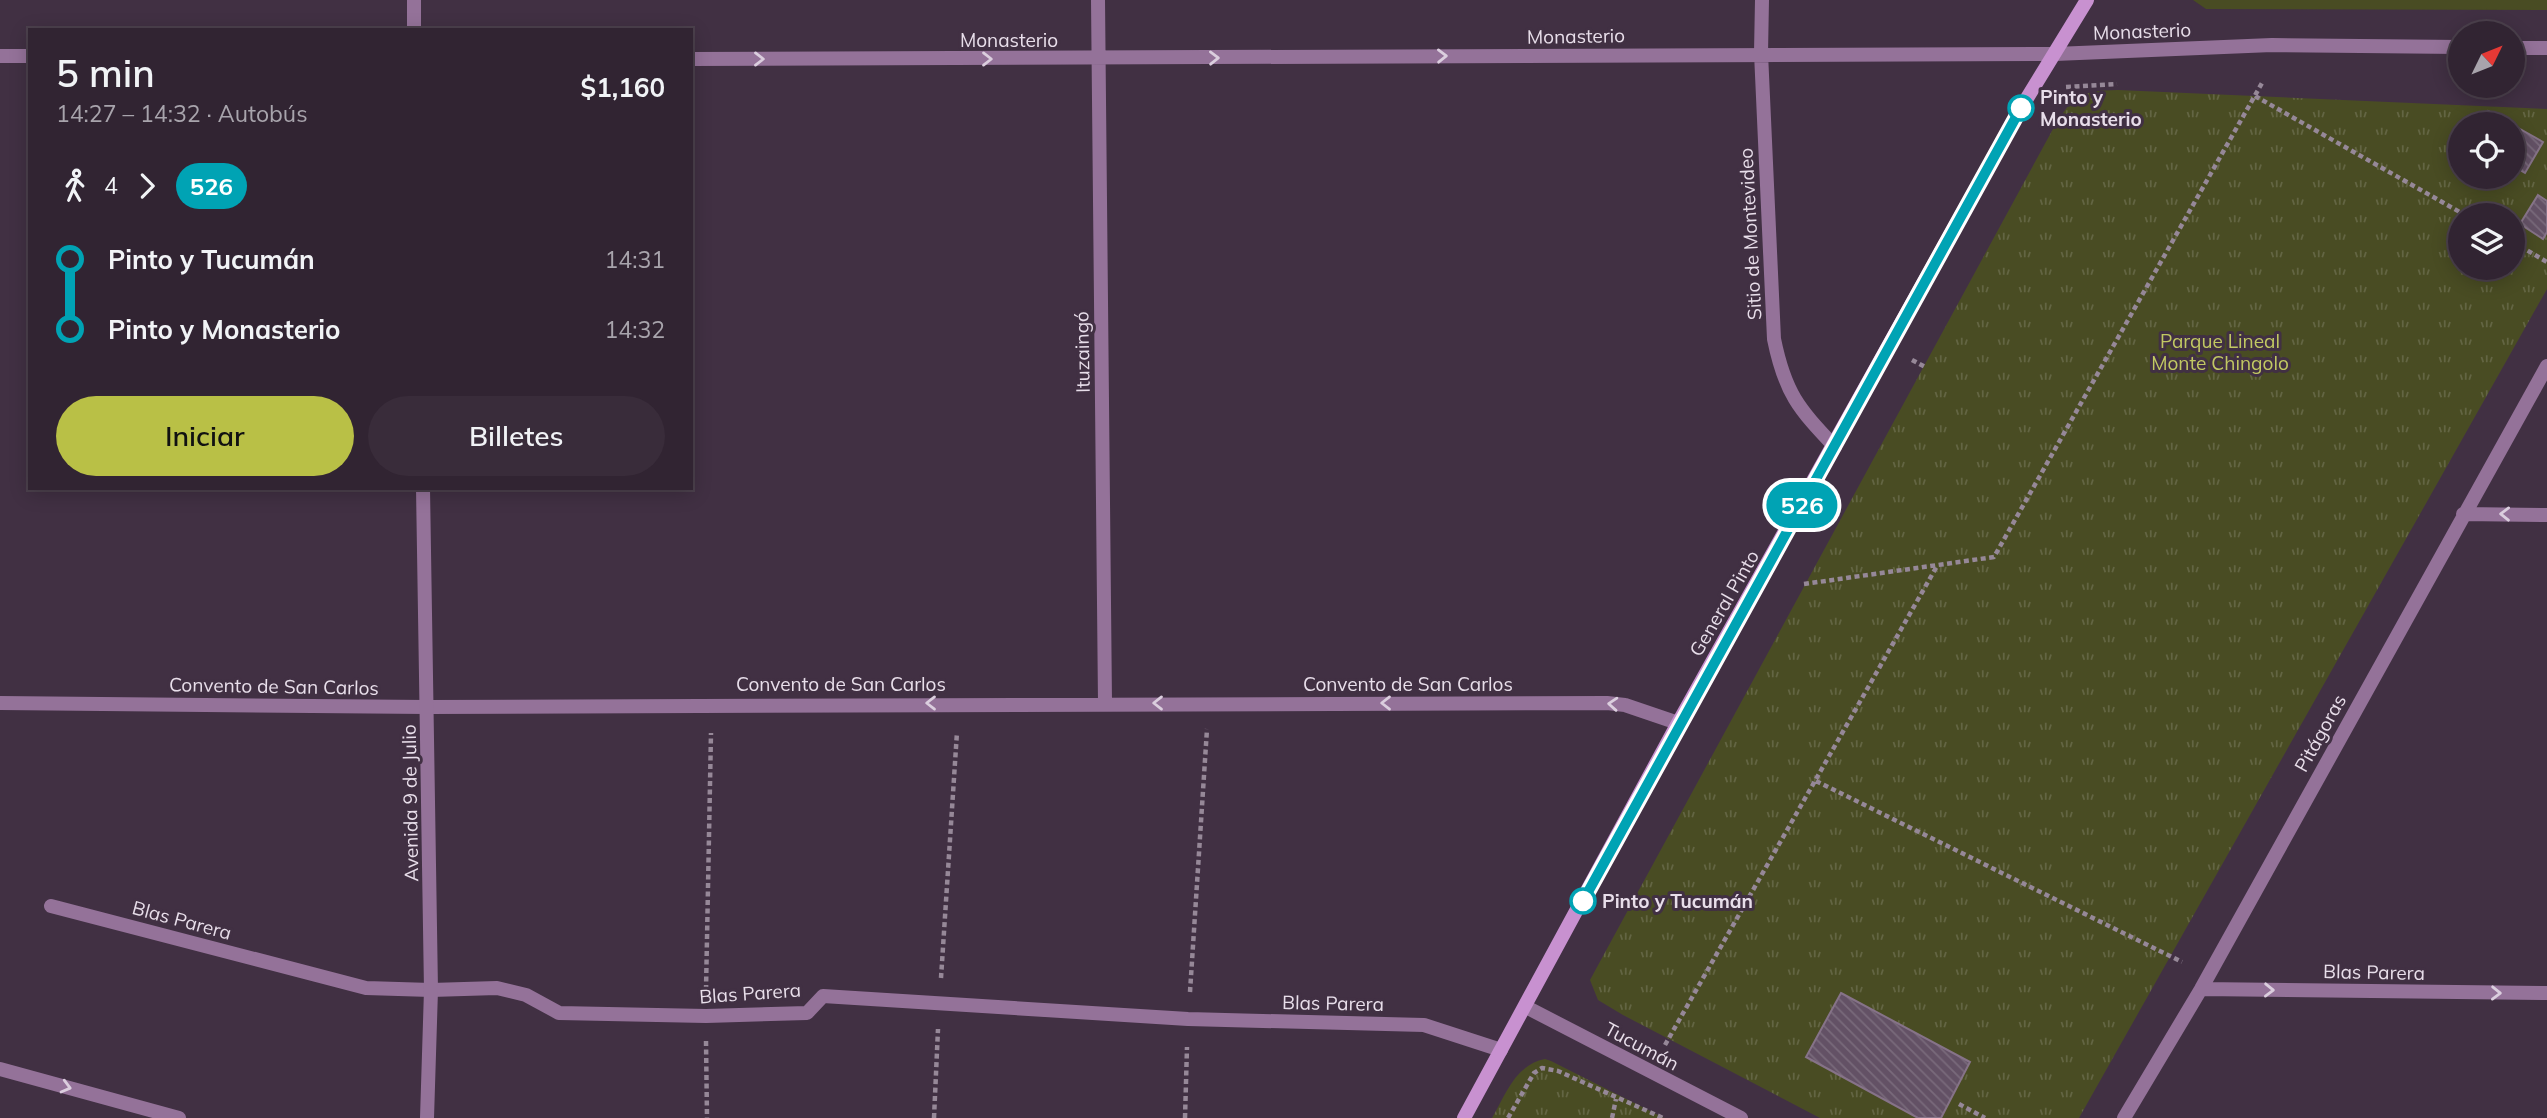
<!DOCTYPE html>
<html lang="es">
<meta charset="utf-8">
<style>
:root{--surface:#312432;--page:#392c3a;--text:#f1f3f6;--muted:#a8a4ac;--line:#4c414d;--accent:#b9c046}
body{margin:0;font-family:Mulish,sans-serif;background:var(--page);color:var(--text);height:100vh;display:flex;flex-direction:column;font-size:26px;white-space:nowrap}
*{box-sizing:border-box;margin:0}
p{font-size:23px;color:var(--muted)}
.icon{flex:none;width:38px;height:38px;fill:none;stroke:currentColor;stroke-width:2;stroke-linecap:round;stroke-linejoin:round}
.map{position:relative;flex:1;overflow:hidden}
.details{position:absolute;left:28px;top:28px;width:665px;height:462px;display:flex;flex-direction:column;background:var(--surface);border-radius:0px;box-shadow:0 4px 18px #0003,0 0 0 2px var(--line)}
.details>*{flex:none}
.badge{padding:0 14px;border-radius:23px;font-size:24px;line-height:46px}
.needle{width:46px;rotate:47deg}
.controls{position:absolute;left:2448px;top:21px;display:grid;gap:14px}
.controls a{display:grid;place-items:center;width:77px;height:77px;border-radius:50%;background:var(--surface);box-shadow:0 4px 18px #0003,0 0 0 2px var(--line);font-size:35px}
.map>.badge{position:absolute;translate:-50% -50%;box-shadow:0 0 0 4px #fff}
.legs{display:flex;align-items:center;gap:10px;height:77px;padding:0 28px;font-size:23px}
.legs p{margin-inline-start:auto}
.head{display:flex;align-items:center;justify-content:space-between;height:119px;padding:0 28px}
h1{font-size:38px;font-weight:600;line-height:52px}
.primary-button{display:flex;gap:14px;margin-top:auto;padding:14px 28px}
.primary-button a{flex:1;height:80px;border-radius:42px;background:var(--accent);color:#111;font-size:28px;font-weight:600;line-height:80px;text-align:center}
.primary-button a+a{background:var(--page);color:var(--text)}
ul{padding:0 28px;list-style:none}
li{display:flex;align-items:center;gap:24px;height:70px;font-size:26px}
li i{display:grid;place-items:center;width:10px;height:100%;margin:0 9px;background:currentColor}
li i::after{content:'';width:18px;height:18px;margin:-9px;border:5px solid;border-radius:50%;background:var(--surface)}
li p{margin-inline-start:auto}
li:first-child i{background:linear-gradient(#0000 50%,currentColor 0)}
li:last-child i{background:linear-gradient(currentColor 50%,#0000 0)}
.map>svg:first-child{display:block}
.grass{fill:#494c23}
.park{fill:url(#park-tufts);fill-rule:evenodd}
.building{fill:url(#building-back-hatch);stroke:#867388;stroke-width:2}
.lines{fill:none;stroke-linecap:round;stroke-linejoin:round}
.path{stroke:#968898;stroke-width:4.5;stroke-dasharray:5 3.5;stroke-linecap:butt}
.minor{stroke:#947299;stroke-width:14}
.tertiary{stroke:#947299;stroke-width:14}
.secondary{stroke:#c891d0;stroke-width:14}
.oneway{stroke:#dbcede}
.line-1-casing{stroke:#fff;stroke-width:16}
.line-1{stroke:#00a3b4;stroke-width:10}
.stop-1-dot{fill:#fff;stroke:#00a3b4;stroke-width:3.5}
.labels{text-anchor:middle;stroke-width:6;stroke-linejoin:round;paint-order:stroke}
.street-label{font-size:19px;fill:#e8deea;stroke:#413043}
.stop-label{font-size:19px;font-weight:bold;fill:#e8deea;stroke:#413043;text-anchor:start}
.park-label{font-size:19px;fill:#c1c862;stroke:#413043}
</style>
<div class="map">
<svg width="2547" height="1118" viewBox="0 0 2547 1118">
<defs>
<pattern id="park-tufts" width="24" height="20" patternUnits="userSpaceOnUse" patternTransform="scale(1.75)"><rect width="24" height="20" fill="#494c23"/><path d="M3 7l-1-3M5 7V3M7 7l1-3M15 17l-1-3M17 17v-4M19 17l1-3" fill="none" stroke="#636543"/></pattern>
<pattern id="building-back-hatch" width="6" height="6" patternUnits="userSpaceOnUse" patternTransform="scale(1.75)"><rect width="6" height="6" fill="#635165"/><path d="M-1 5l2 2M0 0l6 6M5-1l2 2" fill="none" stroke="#796a7b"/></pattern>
</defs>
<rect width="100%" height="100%" fill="#413043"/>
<path class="grass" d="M2193 0H2547V10L2206 9Z"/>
<path class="park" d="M2118 90 2547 109V289L2079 1118H1820L1623 1015 1598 1000 1590 980 2053 129C2073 95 2079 91 2118 90ZM2460 124H2513V177H2460ZM2460 215H2513V268H2460Z
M1545 1059 1551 1061 1664 1118H1492C1506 1094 1515 1065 1545 1059Z"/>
<path class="building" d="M2488 111 2512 124H2481Z
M2513 125 2543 142 2525 173 2513 166Z
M2538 195 2547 201V232L2543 239 2520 224Z
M1841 993 1970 1062 1941 1118H1918L1806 1057Z"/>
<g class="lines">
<path class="path" d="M2066 87 2117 84
M2255 96 2465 215
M2513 242 2547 262
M1912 360 1927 368
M1804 584 1994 557 2262 83
M1816 781 2182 962
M941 978 957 732
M706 990 711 733
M1190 992 1207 729
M706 1041 707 1118
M1665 1045 1937 566
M1959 1104 1985 1118
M934 1118 938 1029
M1185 1118 1187 1047
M1508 1118 1534 1073 1542 1068 1558 1071 1663 1118
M1612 1118 1616 1099"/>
<path class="minor" d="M1098 0 1105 703
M1762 0 1761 53 1774 339C1785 393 1798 408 1835 447
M2513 48H2547
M0 56H30
M691 59 2055 54 2272 45 2460 47
M2463 514 2547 515
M0 703 427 707 1607 703 1625 705 1678 723
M51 906 366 988 431 990 497 988 526 995 559 1013 706 1016 807 1013 823 996 1188 1019 1424 1025 1501 1050
M2201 989 2547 993
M1526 1007 1741 1118
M0 1069 179 1118
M2124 1118 2201 989 2547 366"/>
<path class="tertiary" d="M414 30V0
M423 488 431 990 427 1118"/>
<path class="secondary" d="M1464 1118 1678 723 2021 108 2087 0"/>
</g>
<defs><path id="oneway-chevron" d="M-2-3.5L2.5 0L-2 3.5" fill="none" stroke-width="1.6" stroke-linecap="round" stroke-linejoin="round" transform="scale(1.75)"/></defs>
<g class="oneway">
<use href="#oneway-chevron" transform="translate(1442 56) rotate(-1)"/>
<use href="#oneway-chevron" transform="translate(1214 58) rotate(-1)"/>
<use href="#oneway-chevron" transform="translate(759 59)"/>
<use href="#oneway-chevron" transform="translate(987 59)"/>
<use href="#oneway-chevron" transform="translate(2505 514) rotate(-179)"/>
<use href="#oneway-chevron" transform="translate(931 703) rotate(180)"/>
<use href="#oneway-chevron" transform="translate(1158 703) rotate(-180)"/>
<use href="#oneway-chevron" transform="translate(1386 703) rotate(180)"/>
<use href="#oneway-chevron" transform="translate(1613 704) rotate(-176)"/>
<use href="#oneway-chevron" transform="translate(2269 990) rotate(1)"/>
<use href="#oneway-chevron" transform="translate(2496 993) rotate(1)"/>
<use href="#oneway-chevron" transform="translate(66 1087) rotate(15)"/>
</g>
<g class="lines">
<defs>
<path id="line-1" d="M1583 901 2021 108"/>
</defs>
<use href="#line-1" class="line-1-casing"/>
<use href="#line-1" class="line-1"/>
</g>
<g class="stop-1-dot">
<circle cx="2021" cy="108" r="12"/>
<circle cx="1583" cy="901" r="12"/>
</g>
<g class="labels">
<g class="street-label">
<text transform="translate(2142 31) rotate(-2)" y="7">Monasterio</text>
<text transform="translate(1576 36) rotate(-1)" y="7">Monasterio</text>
<text x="1009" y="47">Monasterio</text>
<text transform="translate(1750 234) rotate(-93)" y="7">Sitio de Montevideo</text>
<text transform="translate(1082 352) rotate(-91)" y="7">Ituzaingó</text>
<text transform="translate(1724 603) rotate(-60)" y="7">General Pinto</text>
<text x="841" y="691">Convento de San Carlos</text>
<text x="1408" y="691">Convento de San Carlos</text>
<text transform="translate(274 686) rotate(1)" y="7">Convento de San Carlos</text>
<text transform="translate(2320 733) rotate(-61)" y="7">Pitágoras</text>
<text transform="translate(410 803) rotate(-91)" y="7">Avenida 9 de Julio</text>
<text transform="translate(182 920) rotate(15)" y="7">Blas Parera</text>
<text transform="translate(2374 972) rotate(1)" y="7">Blas Parera</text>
<text transform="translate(750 993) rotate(-4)" y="7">Blas Parera</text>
<text transform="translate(1333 1003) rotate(1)" y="7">Blas Parera</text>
<text transform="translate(1642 1046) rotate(28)" y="7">Tucumán</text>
</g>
<g class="stop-label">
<text x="2040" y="104">Pinto y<tspan x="2040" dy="22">Monasterio</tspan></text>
<text x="1602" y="908">Pinto y Tucumán</text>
</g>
<g class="park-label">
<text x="2220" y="348">Parque Lineal<tspan x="2220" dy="22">Monte Chingolo</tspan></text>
</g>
</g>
</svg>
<div class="controls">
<a><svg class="needle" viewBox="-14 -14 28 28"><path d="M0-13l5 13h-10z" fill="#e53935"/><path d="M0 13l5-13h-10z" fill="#a8a4ac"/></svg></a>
<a><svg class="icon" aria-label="locate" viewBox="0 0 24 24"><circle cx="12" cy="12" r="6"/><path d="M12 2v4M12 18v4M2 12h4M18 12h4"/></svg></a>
<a><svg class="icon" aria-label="layers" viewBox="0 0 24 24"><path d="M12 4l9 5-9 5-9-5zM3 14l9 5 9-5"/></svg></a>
</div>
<b class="badge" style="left:1802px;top:505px;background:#00a3b4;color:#fff">526</b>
<section class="details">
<div class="head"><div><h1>5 min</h1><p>14:27 – 14:32 · Autobús</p></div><b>$1,160</b></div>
<div class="legs"><svg class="icon" aria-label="walk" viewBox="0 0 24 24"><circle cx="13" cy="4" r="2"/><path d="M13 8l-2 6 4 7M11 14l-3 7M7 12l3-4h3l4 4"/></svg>4<svg class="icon" aria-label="forward" viewBox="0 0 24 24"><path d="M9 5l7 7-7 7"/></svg><b class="badge" style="background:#00a3b4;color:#fff">526</b></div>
<ul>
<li><i style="color:#00a3b4"></i><b>Pinto y Tucumán</b><p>14:31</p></li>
<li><i style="color:#00a3b4"></i><b>Pinto y Monasterio</b><p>14:32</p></li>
</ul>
<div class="primary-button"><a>Iniciar</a><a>Billetes</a></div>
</section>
</div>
